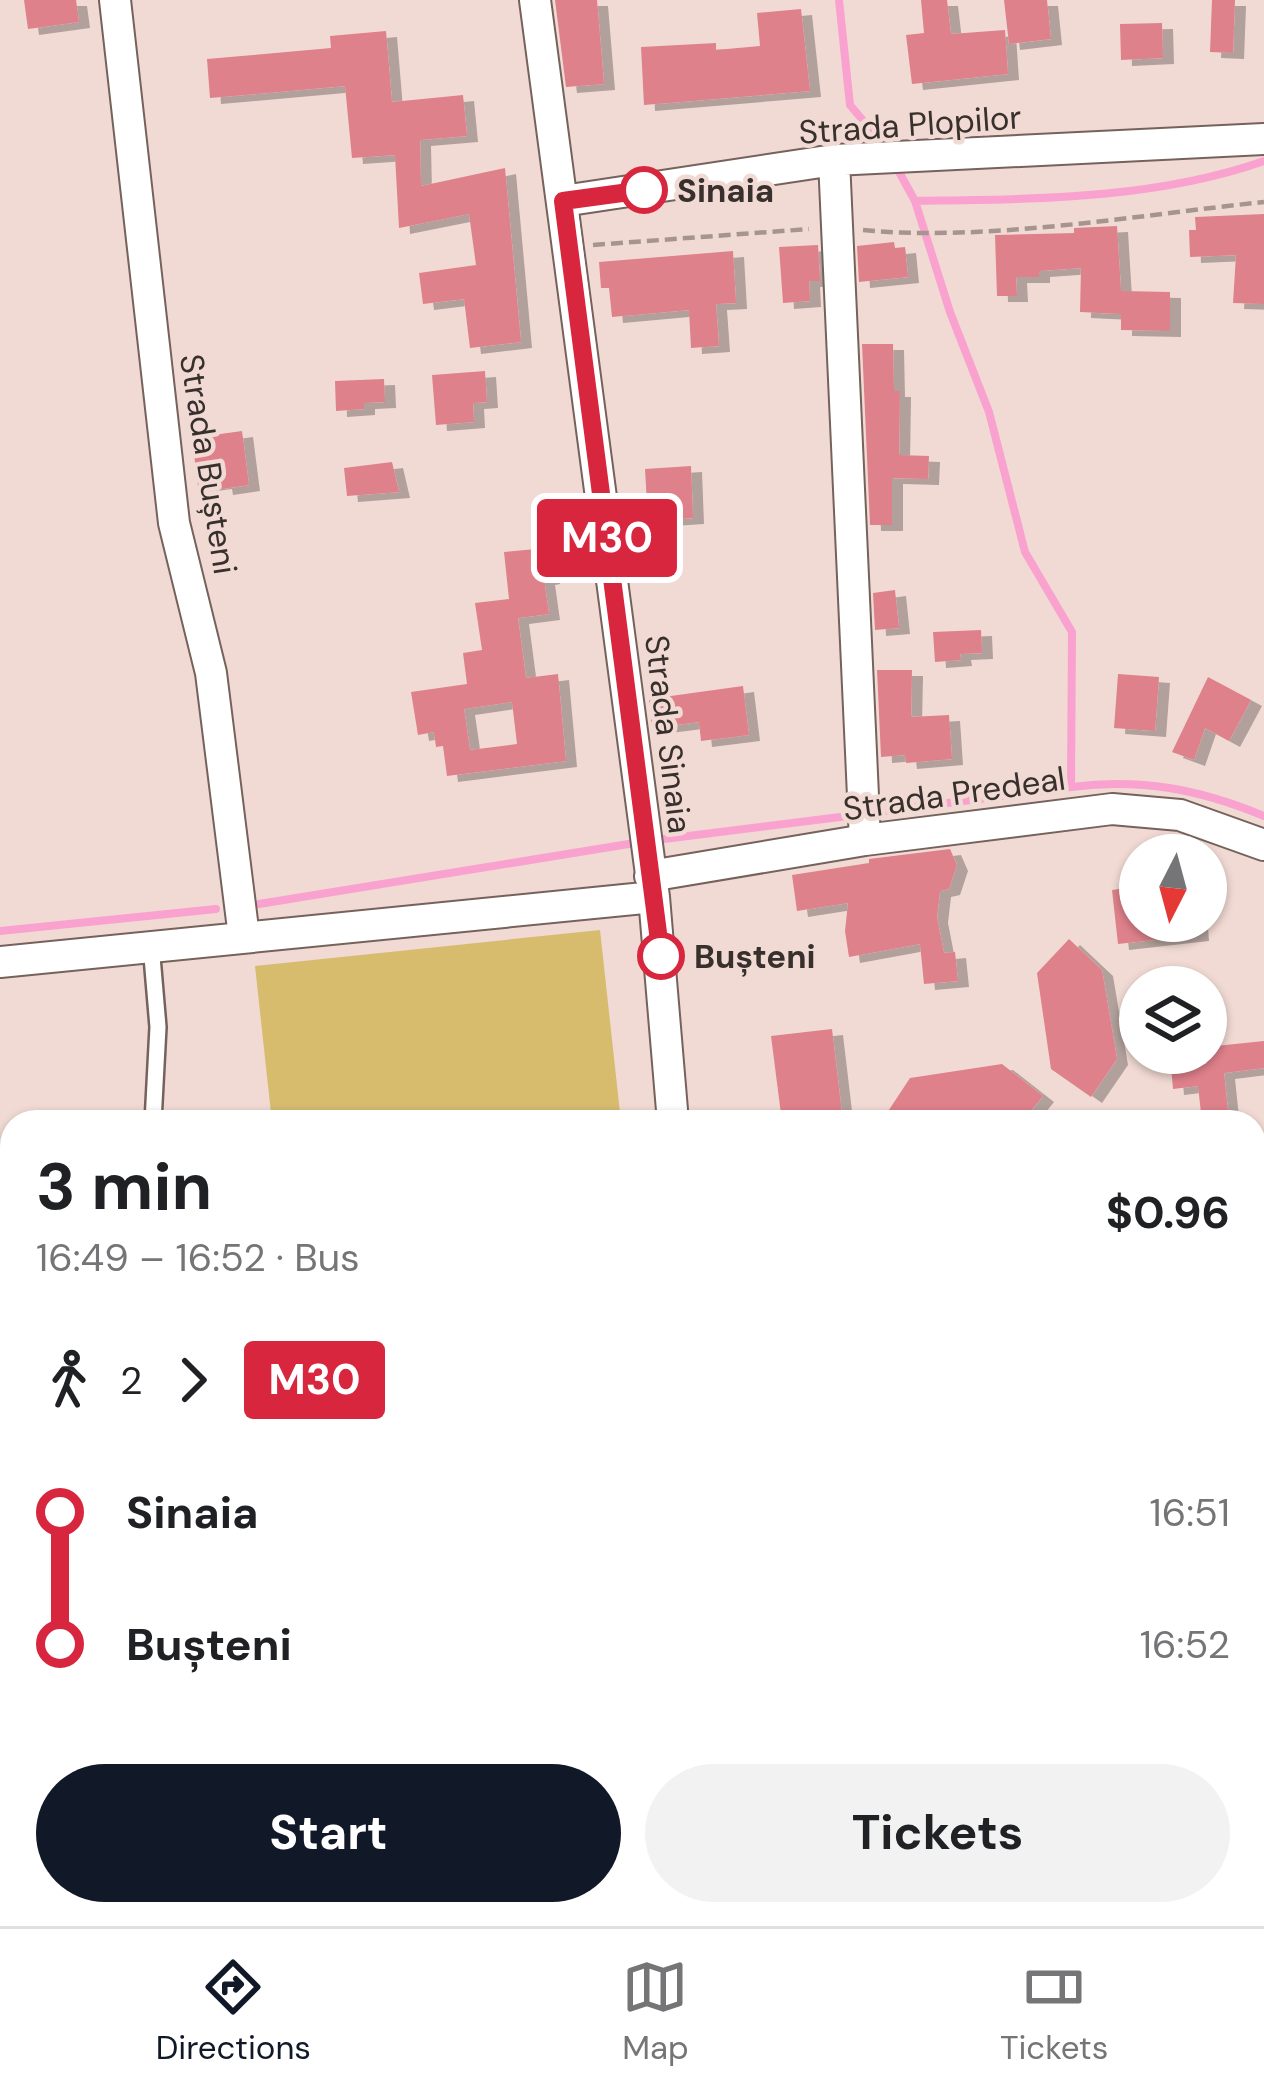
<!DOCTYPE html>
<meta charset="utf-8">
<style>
:root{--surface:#fff;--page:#f2f2f2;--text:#202124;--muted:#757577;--line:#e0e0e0;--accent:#111827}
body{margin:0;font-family:"DM Sans",sans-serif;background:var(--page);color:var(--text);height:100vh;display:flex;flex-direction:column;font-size:45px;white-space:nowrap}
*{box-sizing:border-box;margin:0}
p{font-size:39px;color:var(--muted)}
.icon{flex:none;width:66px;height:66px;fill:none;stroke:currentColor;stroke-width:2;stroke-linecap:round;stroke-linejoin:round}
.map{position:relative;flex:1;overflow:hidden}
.details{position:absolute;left:0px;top:1110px;width:1266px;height:816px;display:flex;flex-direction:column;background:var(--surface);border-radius:36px 36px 0 0;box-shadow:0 3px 9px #0004}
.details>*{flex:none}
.badge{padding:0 24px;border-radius:9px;font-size:42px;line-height:78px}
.needle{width:78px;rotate:186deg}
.fabs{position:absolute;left:1119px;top:834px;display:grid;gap:24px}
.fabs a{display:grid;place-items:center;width:108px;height:108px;border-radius:50%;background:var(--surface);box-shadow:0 3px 9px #0004;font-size:60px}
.map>.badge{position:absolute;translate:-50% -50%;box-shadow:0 0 0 6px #fff}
.legs{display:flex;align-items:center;gap:18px;height:132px;padding:0 36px;font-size:39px}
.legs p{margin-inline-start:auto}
.head{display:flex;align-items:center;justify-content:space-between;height:204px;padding:0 36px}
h1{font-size:66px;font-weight:700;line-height:90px}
.action{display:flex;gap:24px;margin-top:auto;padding:24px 36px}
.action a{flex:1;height:138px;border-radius:72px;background:var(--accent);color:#fff;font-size:48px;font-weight:700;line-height:138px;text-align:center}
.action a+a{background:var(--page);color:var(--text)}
ul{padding:0 36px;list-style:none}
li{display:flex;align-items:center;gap:42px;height:132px;font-size:45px}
li i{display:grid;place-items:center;width:18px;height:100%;margin:0 15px;background:currentColor}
li i::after{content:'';width:30px;height:30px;margin:-15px;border:9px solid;border-radius:50%;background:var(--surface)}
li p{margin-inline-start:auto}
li:first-child i{background:linear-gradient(#0000 50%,currentColor 0)}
li:last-child i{background:linear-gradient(currentColor 50%,#0000 0)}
.tab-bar{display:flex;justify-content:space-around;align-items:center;height:168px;border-top:3px solid var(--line);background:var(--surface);font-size:33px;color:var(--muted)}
.tab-bar a{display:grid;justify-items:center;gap:6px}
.tab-bar .selected{color:var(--accent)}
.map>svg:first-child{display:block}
.green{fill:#d7bc6e}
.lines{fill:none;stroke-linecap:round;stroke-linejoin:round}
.stream{stroke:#f9a2cf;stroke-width:8}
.building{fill:#df818b;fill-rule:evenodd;filter:url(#shadow)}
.service-casing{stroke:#75625b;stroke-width:20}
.minor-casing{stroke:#75625b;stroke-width:34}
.path{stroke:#a6958f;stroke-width:4.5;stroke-dasharray:12 6;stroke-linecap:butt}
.service{stroke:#fff;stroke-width:15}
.minor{stroke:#fff;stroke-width:30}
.line-1-casing{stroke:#fff;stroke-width:27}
.line-1{stroke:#d7263d;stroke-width:18}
.stop-1-dot{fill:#fff;stroke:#d7263d;stroke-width:6}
.labels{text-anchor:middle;stroke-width:9;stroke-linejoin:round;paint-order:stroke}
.street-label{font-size:33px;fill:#38302d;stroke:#f1dad3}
.stop-label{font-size:33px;font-weight:bold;fill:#38302d;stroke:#f1dad3;text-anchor:start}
</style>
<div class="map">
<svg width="1264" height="1926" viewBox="0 0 1264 1926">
<defs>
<filter id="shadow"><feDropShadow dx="11" dy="6" stdDeviation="0" flood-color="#0004"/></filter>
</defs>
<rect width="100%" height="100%" fill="#f1dad3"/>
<path class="green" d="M600 930 621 1122H272L255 966Z"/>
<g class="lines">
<path class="stream" d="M839 0 850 105 876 136
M898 170 915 201 950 312 989 412 1025 552 1072 632 1071 787C1141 778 1199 789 1264 816
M915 201C1031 199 1153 200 1264 161
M871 813 1071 787
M656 840 856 815
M259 904 641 842
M0 931 216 909
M1254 1895 1264 1868
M1243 1926 1247 1914"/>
</g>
<path class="building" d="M24 0H76L79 22 28 29Z
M555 0H597L604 84 566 87Z
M921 0H947L951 34 1005 30 1008 74 912 84 906 35 924 33Z
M1004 0H1047L1051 39 1009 44Z
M1212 0H1235L1233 53 1210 52Z
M801 9 810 91 644 105 641 47 716 43V50L760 46 757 13Z
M1162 23 1163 58 1121 60 1120 24Z
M386 31 392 102 463 95 467 136 420 140 421 186 505 168 521 342 470 348 464 299 423 304 419 273 476 265 469 214 399 228 395 155 352 158 345 86 210 98 207 59 331 48 330 36Z
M1264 214V304L1233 303 1236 255 1190 257 1189 230H1196L1195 217Z
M1117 226 1121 291 1170 292V331L1121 330V314L1080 312 1081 268 1039 271V277H1016L1017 296H997L995 235 1074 233V228Z
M894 242 895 248 905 247 908 277 859 282 857 246Z
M818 245 820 281H809L810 301 783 303 779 247Z
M733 251 736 303 716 304 719 346 691 348 689 310 612 317 609 288H601L599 262Z
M862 344H893L894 391H900L899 455 929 456 928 479 892 478V525H870Z
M485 371 487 402 473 403 474 422 436 425 432 375Z
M384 379 385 402 364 403V409L336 411 335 381Z
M242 431 249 485 222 489 221 483 198 486 192 438Z
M392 462 399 492 347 496 344 468Z
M691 466 693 518 648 521 645 469Z
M546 548 549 578 544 579 549 614 518 618 526 678 558 674 566 761 447 776 443 746 436 747 434 732 418 735 411 692 467 684 463 653 482 650 475 603 509 599 504 552ZM512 702 517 744 470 750 464 709Z
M895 590 899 628 875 630 873 593Z
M981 630 982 653 960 654 961 660 935 662 933 632Z
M877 670H912L911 717 949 715 952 759 906 763 905 755 881 757Z
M1118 674 1159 677 1155 731 1114 728Z
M1208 677 1251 700 1229 741 1205 728 1194 760 1172 752Z
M743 686 749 735 701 741 699 722 652 728 649 699Z
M950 849 957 865 949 889 940 891 937 917 944 953 955 952 958 981 924 984 920 944 849 957 845 931 848 903 797 911 792 875 869 863V859Z
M1140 886V921H1197L1198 935 1118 944 1112 890Z
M1069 939 1102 970 1117 1059 1091 1097 1051 1069 1037 973Z
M832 1029 843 1122H782L771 1036Z
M1264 1041V1068L1224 1073 1228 1111 1201 1113 1198 1086 1173 1089 1171 1066 1206 1064V1047Z
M1002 1064 1043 1096 1022 1122H881L910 1078Z"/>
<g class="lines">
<defs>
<path id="service" d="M151 945 158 1027 153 1122
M0 1873 12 1872
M0 1916 1 1926"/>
<path id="minor" d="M115 0 174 523 211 673 244 937
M535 0 654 897 673 1122
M834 160 865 840
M563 201 834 160 1264 139
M650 876 865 840 1112 809 1180 815 1264 845
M0 962 654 897
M1254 1158 1264 1156
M1254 1510 1264 1509
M1254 1798 1264 1769
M716 1914 717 1926
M1210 1926 1214 1914"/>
</defs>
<use href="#service" class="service-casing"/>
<use href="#minor" class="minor-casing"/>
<path class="path" d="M863 230C988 242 1137 215 1264 202
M593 245 809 229"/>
<use href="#service" class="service"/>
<use href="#minor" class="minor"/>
</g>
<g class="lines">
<defs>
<path id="line-1" d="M644 190 563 201 661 956"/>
</defs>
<use href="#line-1" class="line-1-casing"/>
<use href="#line-1" class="line-1"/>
</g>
<g class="stop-1-dot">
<circle cx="644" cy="190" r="21"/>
<circle cx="661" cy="956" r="21"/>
</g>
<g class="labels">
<g class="street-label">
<text transform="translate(910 124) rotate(-4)" y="12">Strada Plopilor</text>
<text transform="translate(209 464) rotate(81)" y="12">Strada Bușteni</text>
<text transform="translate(669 734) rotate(83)" y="12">Strada Sinaia</text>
<text transform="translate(954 793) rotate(-8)" y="12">Strada Predeal</text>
</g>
<g class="stop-label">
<text x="677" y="202">Sinaia</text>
<text x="694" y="968">Bușteni</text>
</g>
</g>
</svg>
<div class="fabs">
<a><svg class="needle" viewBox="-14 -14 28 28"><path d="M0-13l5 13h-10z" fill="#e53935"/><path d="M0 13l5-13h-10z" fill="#757577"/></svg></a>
<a><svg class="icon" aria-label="layers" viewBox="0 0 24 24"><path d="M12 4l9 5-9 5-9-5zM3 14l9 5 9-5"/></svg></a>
</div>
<b class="badge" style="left:607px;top:538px;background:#d7263d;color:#fff">M30</b>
<section class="details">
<div class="head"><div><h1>3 min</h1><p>16:49 – 16:52 · Bus</p></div><b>$0.96</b></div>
<div class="legs"><svg class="icon" aria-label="walk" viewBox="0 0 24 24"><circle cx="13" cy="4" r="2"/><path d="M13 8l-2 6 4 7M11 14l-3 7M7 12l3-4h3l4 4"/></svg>2<svg class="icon" aria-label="forward" viewBox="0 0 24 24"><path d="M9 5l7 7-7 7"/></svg><b class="badge" style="background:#d7263d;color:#fff">M30</b></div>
<ul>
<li><i style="color:#d7263d"></i><b>Sinaia</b><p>16:51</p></li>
<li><i style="color:#d7263d"></i><b>Bușteni</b><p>16:52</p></li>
</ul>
<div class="action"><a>Start</a><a>Tickets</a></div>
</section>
</div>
<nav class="tab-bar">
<a class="selected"><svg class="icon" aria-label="directions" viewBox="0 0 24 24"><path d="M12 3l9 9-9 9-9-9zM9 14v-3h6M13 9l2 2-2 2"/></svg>Directions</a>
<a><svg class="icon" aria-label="map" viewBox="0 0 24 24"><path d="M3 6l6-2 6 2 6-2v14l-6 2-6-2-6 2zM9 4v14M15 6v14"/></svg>Map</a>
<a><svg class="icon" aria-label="tickets" viewBox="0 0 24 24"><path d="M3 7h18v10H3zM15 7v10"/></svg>Tickets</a>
</nav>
